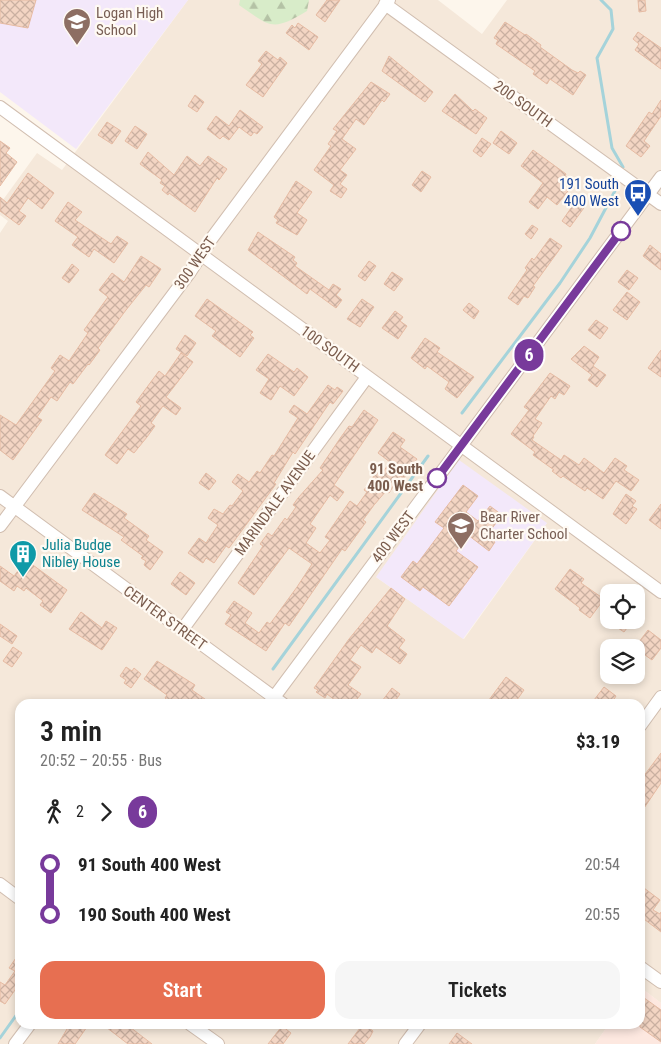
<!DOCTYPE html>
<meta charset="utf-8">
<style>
:root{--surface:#fff;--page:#f6f6f6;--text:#222;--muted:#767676;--accent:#e76f51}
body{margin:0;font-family:"Roboto Condensed",sans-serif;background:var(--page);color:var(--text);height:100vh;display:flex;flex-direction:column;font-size:19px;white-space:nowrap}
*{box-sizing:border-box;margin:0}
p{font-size:16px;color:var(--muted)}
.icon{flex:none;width:28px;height:28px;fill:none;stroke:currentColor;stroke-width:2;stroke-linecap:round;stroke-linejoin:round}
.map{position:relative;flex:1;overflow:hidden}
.sheet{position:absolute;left:15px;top:699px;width:630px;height:330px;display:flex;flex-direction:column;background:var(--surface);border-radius:15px;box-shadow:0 2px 8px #0003}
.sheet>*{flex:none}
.badge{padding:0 10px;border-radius:16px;font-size:18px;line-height:32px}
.tools{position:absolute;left:600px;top:584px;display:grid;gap:10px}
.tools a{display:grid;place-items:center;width:45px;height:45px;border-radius:10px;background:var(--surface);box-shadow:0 2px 8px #0003;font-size:25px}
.map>.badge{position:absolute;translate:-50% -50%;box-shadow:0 0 0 2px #fff}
.legs{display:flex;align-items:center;gap:8px;height:55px;padding:0 25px;font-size:16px}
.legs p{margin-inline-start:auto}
.summary{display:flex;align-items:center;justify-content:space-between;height:85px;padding:0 25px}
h1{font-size:28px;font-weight:600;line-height:38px}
.primary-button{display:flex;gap:10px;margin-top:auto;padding:10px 25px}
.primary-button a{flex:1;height:58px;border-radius:15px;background:var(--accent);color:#fff;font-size:20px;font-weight:600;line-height:58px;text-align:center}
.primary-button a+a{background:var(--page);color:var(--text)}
ul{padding:0 25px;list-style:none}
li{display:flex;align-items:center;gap:18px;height:50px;font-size:19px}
li i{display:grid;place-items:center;width:8px;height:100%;margin:0 6px;background:currentColor}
li i::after{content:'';width:12px;height:12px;margin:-6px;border:4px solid;border-radius:50%;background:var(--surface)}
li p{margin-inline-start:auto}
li:first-child i{background:linear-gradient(#0000 50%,currentColor 0)}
li:last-child i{background:linear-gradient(currentColor 50%,#0000 0)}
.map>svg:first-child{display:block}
.residential{fill:#f5e8da;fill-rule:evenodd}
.commercial{fill:#fde8e0}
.education{fill:#f3e8fa}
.forest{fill:url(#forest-firs)}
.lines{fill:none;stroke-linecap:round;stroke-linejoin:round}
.stream{stroke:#a5d3da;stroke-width:3}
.building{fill:url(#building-cross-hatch);stroke:#e6bba3}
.minor-casing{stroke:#d1beb0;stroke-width:14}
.minor{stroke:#fff;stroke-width:12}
.line-1-casing{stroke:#fff;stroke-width:11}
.line-1{stroke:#783a9b;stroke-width:8}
.stop-1-dot{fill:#fff;stroke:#783a9b;stroke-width:2.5}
.labels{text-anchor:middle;stroke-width:4.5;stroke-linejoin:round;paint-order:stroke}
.education-label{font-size:15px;fill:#785e54;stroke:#fffaf3;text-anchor:start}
.street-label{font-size:15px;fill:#7a5c4d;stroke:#fffaf3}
.transit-label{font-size:15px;fill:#164399;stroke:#fffaf3;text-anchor:end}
.stop-label{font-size:15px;font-weight:bold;fill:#7a5c4d;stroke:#fffaf3;text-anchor:end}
.culture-label{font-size:15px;fill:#0d838f;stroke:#fffaf3;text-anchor:start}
</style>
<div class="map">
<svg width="661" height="1044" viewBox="0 0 661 1044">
<defs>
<pattern id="forest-firs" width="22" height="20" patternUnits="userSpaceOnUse" patternTransform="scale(1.25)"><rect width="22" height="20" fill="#d8ecc9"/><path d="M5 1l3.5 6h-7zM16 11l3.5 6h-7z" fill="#b4c2a5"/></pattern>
<pattern id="building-cross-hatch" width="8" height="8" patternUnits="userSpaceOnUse" patternTransform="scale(1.25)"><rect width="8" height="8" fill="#f3d5c3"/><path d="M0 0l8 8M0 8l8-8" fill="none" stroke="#cab0a1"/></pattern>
</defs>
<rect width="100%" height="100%" fill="#fdf6ec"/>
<path class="residential" d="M188 0H438L482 34 507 0H661V1003L640 987V704H20V1024H609L595 1044H0V233L8 221 0 215V204L37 153 62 170ZM547 523 464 639 376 577ZM609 592H636V620H609ZM609 648H636V675H609Z"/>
<path class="commercial" d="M640 987 661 1003V1044H595L609 1024H640Z"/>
<path class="education" d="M0 0H188L76 149 0 92Z
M459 460 547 523 463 639 376 577Z"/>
<path class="forest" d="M240 0H309L307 11C272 32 271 27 239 5Z"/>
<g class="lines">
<path class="stream" d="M601 0 611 10 613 29 597 58 612 148 623 167
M462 413 560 283 590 238 617 187
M273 669 428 456
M0 1038 20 1010"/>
</g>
<path class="building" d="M0 0H36L28 28 0 23Z
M327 0H340L325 22 316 15Z
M638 0H645L646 11 639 12Z
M505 22 525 35 526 34 541 45 540 47 572 70 578 73 580 71 586 75 573 95 550 79 547 84 533 74 535 71 496 44 498 40 494 38Z
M298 23 318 37 309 50 286 33 292 25 295 28Z
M638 32 661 48V69L635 50 639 44 633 39Z
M266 51 278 60 280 57 287 63 263 97 246 85 262 64 258 61Z
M389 56 433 92 425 102 382 71Z
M371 82 390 94 384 102 382 100 364 125 356 119 342 139 356 149 340 170 347 175 340 184 347 189 341 198 330 191 334 185 314 170 331 146 328 144 337 131 333 129Z
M455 94 473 111 475 109 487 118 476 134 442 111Z
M195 95 204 102 197 112 188 106Z
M661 100V116L644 141 650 146 641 157 626 146 649 112 652 114Z
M240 110 263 127 257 134 254 132 251 136 239 127 229 140 223 136 220 139 207 129 216 116 229 126Z
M107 122 121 131 112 144 98 135Z
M135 126 147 134 137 149 125 141Z
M501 131 517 143 509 154 493 143Z
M482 138 491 144 481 157 473 151Z
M0 141 10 148 6 153 17 162 0 186Z
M533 150 566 174 565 176 569 179 563 187 568 191 557 205 547 197 538 209 529 202 543 183 521 166Z
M148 152 174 175 187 156 200 166 208 156 227 169 219 180 217 178 195 212 169 193 168 195 162 190 165 186 160 183 162 180 140 164Z
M422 171 431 177 421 192 412 185Z
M28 173 54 193 42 209 28 198 19 211 26 216 19 225 0 211V197L7 203Z
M296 181 312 192 297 213 307 220 297 235 276 223 278 220 274 217Z
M578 198 586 205 570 227 562 221Z
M68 202 82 212 75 220 111 244 117 236 128 243 114 263 94 249 89 257 72 245 78 237 55 221Z
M532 225 538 229 531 239 525 234Z
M258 232 295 257 293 260 297 263 295 266 329 290 333 284 341 289 336 295 342 300 336 308 310 289 307 294 248 250Z
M550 238 562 246 533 286 535 287 528 298 524 296 518 305 508 298 527 270 525 268 532 258 534 260Z
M650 245 661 254V270L643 256Z
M141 256 161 269 149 287 146 285 126 310 98 348 100 350 89 365 88 364 73 384 70 382 57 401 51 397 37 417 42 420 13 460 0 450V415L16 425 55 371 51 368 60 355 69 361 88 333 84 330 108 297 99 290 112 273 124 282Z
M369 261 376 266 365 281 358 276Z
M72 264 79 270 69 283 62 278Z
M627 270 638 278 629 290 618 282Z
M392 272 403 279 394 291 384 284Z
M627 292 640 302 627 320 613 310Z
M207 299 253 332 250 335 254 338 240 357 212 336 216 331 195 316Z
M362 299 374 307 360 327 347 319Z
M469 303 479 311 474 319 463 310Z
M395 311 403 317 400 321 407 326 398 339 382 328Z
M596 320 608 328 600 339 588 330Z
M185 335 196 343 187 356 176 349Z
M425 338 440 348 437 352 474 377 457 398 445 389 449 382 427 366 425 369 411 358Z
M584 346 599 357 593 366 606 375 597 387 588 380 592 375 571 359Z
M661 350V377L648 368Z
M181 353 193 362 166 397 181 408 176 415 163 406 151 423 155 426 147 437 134 453 128 449 117 464 105 455 141 406 136 402 159 371 165 376Z
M268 354 294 372 297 368 308 377 294 396 280 386 271 400 260 393 269 379 256 370Z
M550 373 570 386 564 395 559 392 555 399 551 396 535 419 542 423 533 436 534 437 532 440 561 460 564 455 579 465 584 458 604 473 615 458 627 466 624 470 639 480 631 491 616 481 603 499 587 488 585 491 563 476 561 478 552 471 554 470 533 455 535 452 511 434 529 410 524 407Z
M328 385 335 390 337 387 343 391 333 404 330 402 295 454 293 452 274 483 276 484 229 548 226 546 214 563 206 558 203 563 188 553 199 538 206 543 218 525 208 518 214 509 223 514 230 505 232 506 243 491 232 482 238 474 249 482 257 471 260 473 272 455 274 456 298 418 289 412 294 405 307 414Z
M364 410 378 420 334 485 344 492 337 501 330 495 310 524 316 528 306 543 320 553 330 540 325 537 350 501 357 506 367 492 364 490 377 472 381 475 390 462 378 453 393 432 405 440 400 447 417 459 404 478 400 476 389 493 386 491 374 505 363 520 366 522 345 551 342 549 289 626 285 623 266 651 225 624 231 615 226 612 234 601 252 613 245 623 259 633 267 622 270 624 297 587 312 564 289 548 254 595 238 583 263 546 260 544 268 533 272 536 285 518 287 520 296 507 293 505 298 498 323 470 320 468 341 437 349 426 352 427Z
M206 473 216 481 209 490 199 483Z
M463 485 478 496 466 512 478 521 490 506 502 515 487 535 495 542 489 551 468 535 456 551 478 567 449 606 423 587 420 591 401 577 413 561 417 564 444 528 435 522Z
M94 493 127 514 124 518 149 536 146 540 163 552 150 570 144 565 146 561 141 558 143 556 121 540 124 537 82 510Z
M626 494 636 501 632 506 637 509 626 524 613 514Z
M661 504V529L649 520Z
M26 560 67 590 51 613 40 605 43 601 26 588 24 591 17 586 14 591 0 581V566L14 576Z
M570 569 584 579 581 583 604 599 590 618 579 610 580 608 555 589Z
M180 572 195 583 186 595 171 584Z
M391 588 405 599 387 626 405 640 399 648 407 654 400 664 376 647 372 653 361 645 350 660 361 667 348 685 361 694 353 704H340L327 694 325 698 316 692 318 690 314 688 349 639Z
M81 612 102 628 106 621 117 628 102 650 69 629Z
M619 620H633L624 632 615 626Z
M0 624 17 636 12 644 0 636Z
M648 630 661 640V648L652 660 645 655 636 667V646Z
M13 647 22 653 12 667 3 661Z
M157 661 195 685 192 690 212 704H172L165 698 167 695 144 679Z
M126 667 132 671 134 668 141 674 131 688 124 683 126 680 120 676Z
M506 677 524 690 514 704H486Z
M604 687 616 696 611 704H600L594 700Z
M392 688 400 694 393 704H386L382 701Z
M661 753V783L640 814V775L643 777Z
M640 885 660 900 653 910 660 914 661 912V932L640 916Z
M20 952V983L5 1004 0 1001V982L5 985 15 971 9 968Z
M640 995 661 1010V1042L640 1027Z
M70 1024H89L75 1044H58Z
M102 1024H126L152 1044H128Z
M363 1024 373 1031 370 1037 364 1044H348Z
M282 1026 291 1033 283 1044H268Z
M457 1033 472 1044H449Z"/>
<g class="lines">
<defs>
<path id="minor" d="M385 4 661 204
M0 107 661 592
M0 496 283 704
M0 526 190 272 212 238 389 0
M182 630 367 377
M269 704 661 177
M640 726 661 697
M0 884 20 899
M640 967 661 982
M190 1024 218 1044
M15 1044 30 1024
M405 1044 420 1024"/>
</defs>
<use href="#minor" class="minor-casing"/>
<use href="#minor" class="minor"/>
</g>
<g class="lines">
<defs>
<path id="line-1" d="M437 478 621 231"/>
</defs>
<use href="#line-1" class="line-1-casing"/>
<use href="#line-1" class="line-1"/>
</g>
<defs>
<symbol id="school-pin" viewBox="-11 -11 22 30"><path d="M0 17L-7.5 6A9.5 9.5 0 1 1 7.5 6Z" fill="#8d6e63" stroke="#fffaf3"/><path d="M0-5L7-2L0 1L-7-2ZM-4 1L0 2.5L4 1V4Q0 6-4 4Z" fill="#fff"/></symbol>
<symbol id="bus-pin" viewBox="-11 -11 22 30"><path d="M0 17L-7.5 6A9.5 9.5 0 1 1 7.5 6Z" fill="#1a4fb4" stroke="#fffaf3"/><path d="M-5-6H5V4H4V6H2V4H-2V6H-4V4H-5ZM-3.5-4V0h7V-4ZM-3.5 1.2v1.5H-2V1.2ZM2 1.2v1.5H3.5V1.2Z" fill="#fff"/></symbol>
<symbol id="building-pin" viewBox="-11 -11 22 30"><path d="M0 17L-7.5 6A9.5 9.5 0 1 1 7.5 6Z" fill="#0f9aa8" stroke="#fffaf3"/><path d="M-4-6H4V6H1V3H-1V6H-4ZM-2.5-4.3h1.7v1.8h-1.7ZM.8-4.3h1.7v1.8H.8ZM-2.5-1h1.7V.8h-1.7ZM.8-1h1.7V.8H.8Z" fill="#fff"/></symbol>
</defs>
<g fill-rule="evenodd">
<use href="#school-pin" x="61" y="6" width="32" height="43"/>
<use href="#bus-pin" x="622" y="177" width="32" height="43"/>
<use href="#school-pin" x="445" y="510" width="32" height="43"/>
<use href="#building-pin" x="7" y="538" width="32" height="43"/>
</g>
<g class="stop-1-dot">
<circle cx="621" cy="231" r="9"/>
<circle cx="437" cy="478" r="9"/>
</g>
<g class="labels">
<g class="education-label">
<text x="96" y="18">Logan High<tspan x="96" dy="17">School</tspan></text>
<text x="480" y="522">Bear River<tspan x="480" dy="17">Charter School</tspan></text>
</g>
<g class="street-label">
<text transform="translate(523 104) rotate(36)" y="5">200 SOUTH</text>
<text transform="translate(195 263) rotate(-55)" y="5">300 WEST</text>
<text transform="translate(330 349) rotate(36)" y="5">100 SOUTH</text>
<text transform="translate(275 503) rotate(-54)" y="5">MARINDALE AVENUE</text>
<text transform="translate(393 537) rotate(-53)" y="5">400 WEST</text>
<text transform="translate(165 618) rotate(36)" y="5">CENTER STREET</text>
</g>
<g class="transit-label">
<text x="619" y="189">191 South<tspan x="619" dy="17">400 West</tspan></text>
</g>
<g class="stop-label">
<text x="423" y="474">91 South<tspan x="423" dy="17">400 West</tspan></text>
</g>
<g class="culture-label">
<text x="42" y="550">Julia Budge<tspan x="42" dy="17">Nibley House</tspan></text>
</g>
</g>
</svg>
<div class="tools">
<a><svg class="icon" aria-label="locate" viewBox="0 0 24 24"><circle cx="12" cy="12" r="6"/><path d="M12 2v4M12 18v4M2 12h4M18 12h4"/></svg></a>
<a><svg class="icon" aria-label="layers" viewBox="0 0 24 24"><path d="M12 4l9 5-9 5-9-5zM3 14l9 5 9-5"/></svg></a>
</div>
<b class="badge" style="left:529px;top:355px;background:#783a9b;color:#fff">6</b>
<section class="sheet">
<div class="summary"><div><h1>3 min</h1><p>20:52 – 20:55 · Bus</p></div><b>$3.19</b></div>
<div class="legs"><svg class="icon" aria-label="walk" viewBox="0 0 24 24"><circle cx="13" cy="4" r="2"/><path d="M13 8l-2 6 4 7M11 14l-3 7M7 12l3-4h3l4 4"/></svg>2<svg class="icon" aria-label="forward" viewBox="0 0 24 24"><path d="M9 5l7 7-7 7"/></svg><b class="badge" style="background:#783a9b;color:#fff">6</b></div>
<ul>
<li><i style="color:#783a9b"></i><b>91 South 400 West</b><p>20:54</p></li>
<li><i style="color:#783a9b"></i><b>190 South 400 West</b><p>20:55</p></li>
</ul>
<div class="primary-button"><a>Start</a><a>Tickets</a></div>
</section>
</div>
